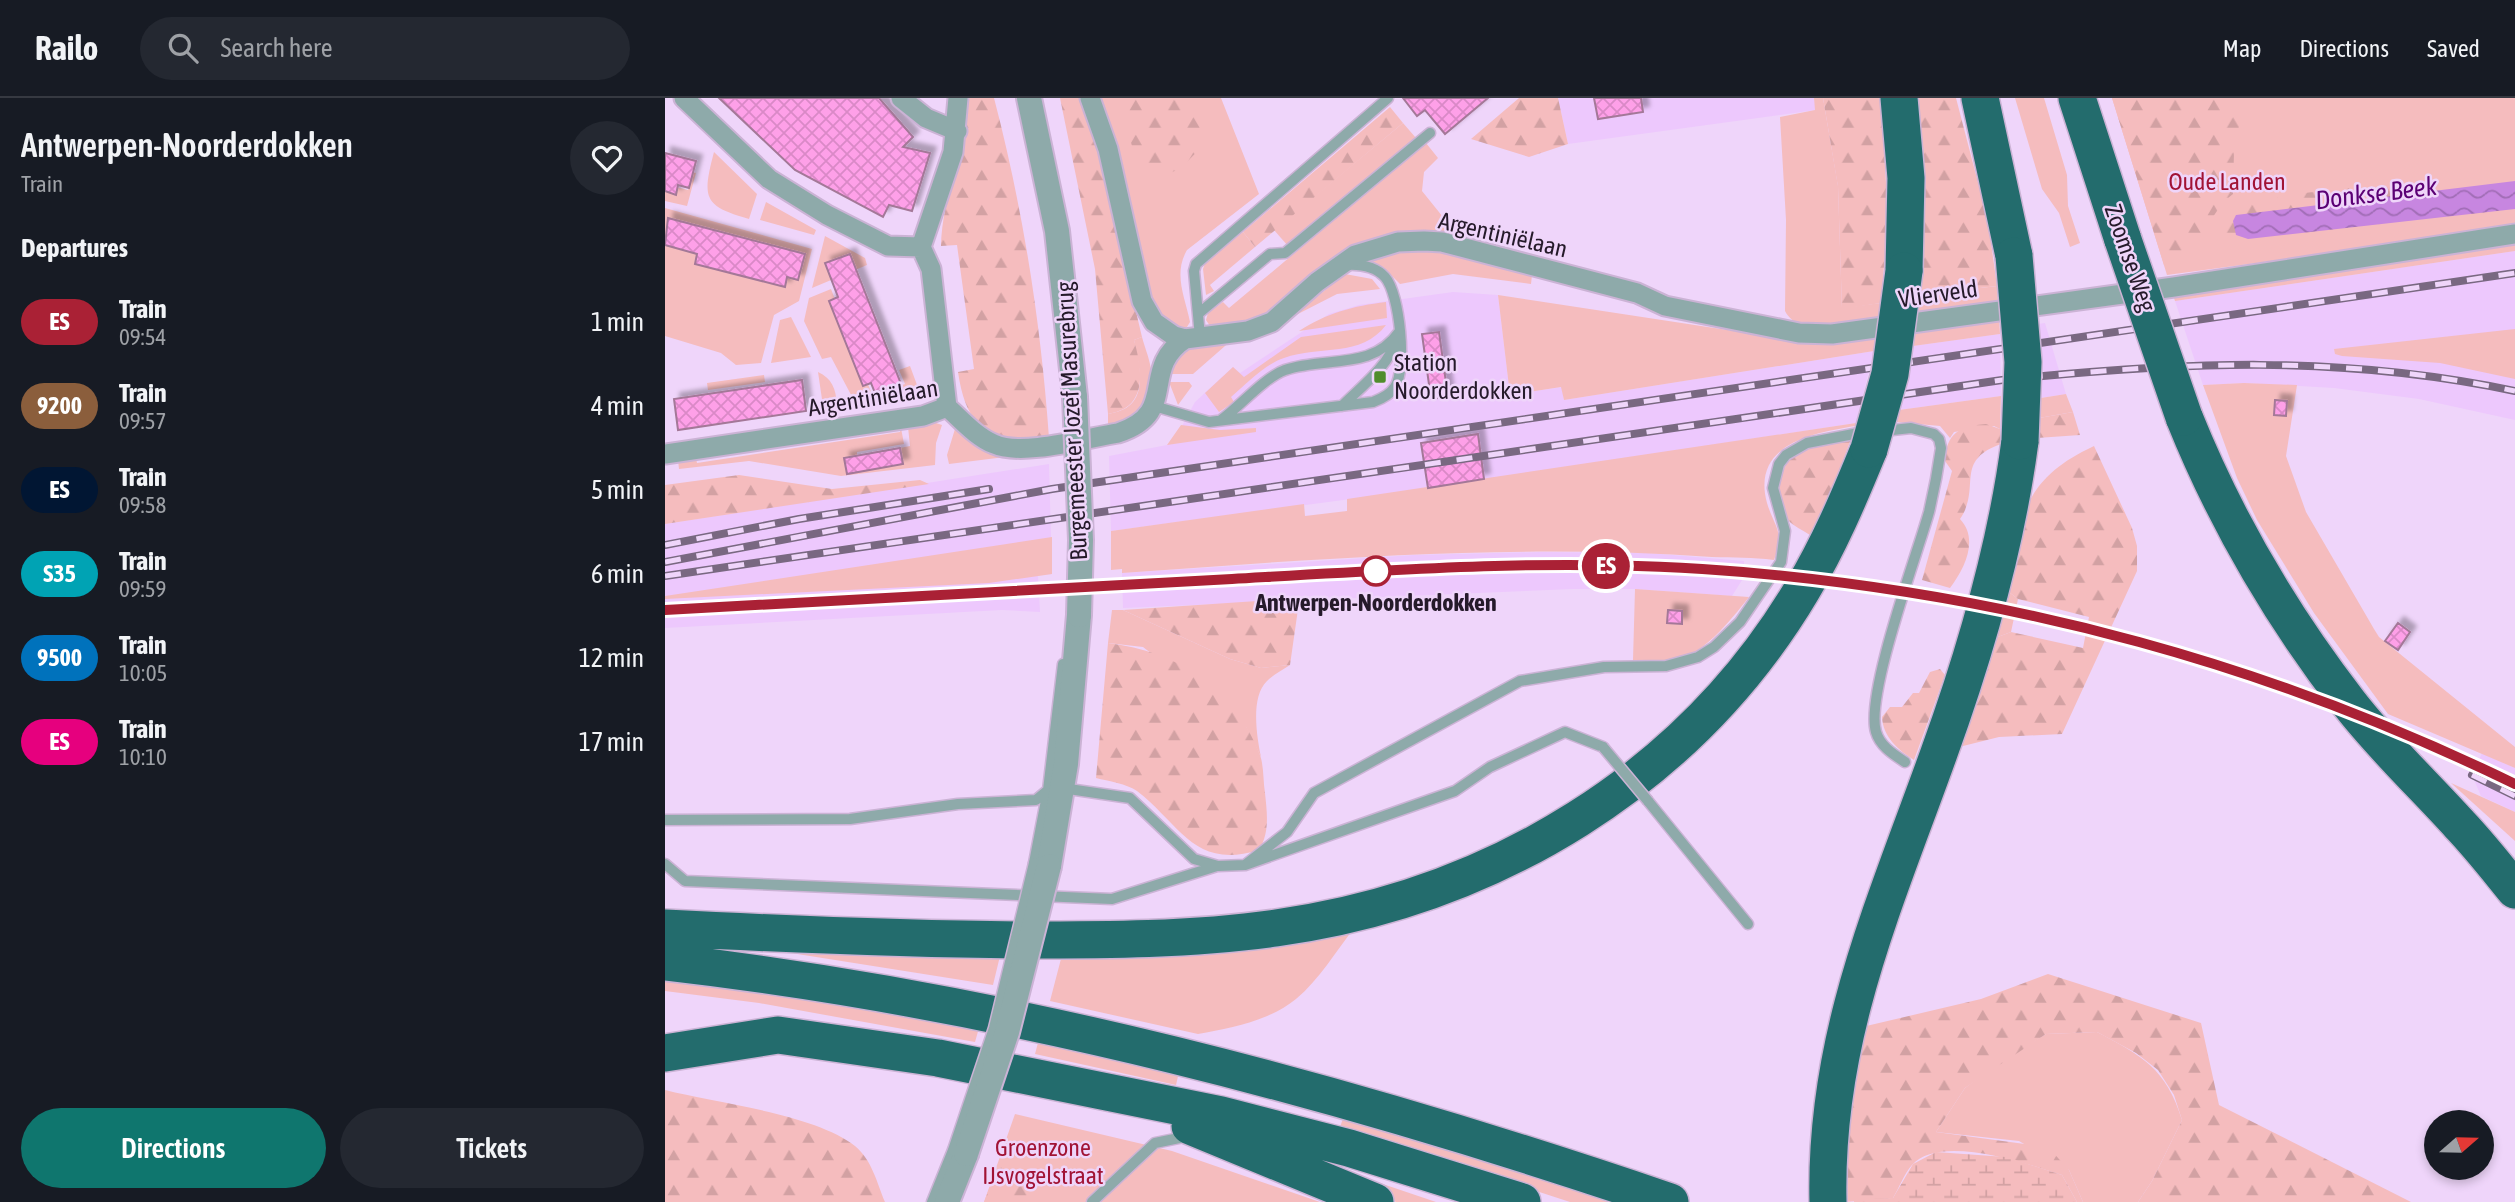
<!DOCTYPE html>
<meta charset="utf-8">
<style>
:root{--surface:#171b24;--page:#242831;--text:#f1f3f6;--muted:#9ea1a6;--line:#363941;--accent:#0f766e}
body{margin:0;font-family:"Asap Condensed",sans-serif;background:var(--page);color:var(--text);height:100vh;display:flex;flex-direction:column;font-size:26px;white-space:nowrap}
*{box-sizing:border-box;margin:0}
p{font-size:23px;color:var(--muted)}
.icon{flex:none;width:38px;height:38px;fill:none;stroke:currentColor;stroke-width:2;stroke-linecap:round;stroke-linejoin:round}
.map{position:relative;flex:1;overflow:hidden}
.details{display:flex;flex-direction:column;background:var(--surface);width:665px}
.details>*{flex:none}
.badge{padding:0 14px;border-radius:23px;font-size:24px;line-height:46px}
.needle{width:46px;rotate:70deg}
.tools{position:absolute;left:1759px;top:1012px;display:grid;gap:14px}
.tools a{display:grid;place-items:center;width:70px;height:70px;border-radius:50%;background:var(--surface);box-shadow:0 4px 10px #0003;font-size:35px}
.map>.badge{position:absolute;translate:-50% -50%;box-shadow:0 0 0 4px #fff}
h2{padding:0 21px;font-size:26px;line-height:63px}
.round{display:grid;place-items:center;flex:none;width:74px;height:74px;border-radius:37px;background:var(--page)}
.summary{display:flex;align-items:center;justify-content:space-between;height:119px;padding:0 21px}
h1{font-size:33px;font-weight:600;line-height:52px}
.primary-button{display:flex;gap:14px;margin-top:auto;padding:14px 21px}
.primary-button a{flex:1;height:80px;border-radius:42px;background:var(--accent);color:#fff;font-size:28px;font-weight:600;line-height:80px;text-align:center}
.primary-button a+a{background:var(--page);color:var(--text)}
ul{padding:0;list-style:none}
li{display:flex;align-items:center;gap:21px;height:84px;padding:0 21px}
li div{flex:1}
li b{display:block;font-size:26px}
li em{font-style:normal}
li .badge{min-width:77px;font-weight:700;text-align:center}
header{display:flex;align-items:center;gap:42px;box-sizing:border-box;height:98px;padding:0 35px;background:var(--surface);border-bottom:2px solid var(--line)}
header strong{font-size:33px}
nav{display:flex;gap:38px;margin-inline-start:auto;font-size:24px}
.search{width:490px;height:63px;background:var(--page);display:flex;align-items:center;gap:18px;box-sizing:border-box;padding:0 24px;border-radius:38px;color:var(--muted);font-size:26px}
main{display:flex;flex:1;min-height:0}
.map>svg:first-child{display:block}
.built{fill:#edc8fd}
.green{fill:#f5bcbe}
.forest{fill:url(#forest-firs)}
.wetland{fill:url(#wetland-marsh)}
.water{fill:url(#water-waves)}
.building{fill:url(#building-cross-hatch);stroke:#a47898;stroke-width:2;filter:url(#shadow)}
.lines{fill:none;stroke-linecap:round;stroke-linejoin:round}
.service-casing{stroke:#cbb3d5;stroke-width:13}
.minor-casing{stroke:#cbb3d5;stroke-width:23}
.tertiary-casing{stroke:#cbb3d5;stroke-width:28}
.motorway-casing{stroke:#cbb3d5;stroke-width:40}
.service{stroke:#8eaaaa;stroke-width:10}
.minor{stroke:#8eaaaa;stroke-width:19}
.tertiary{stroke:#8eaaaa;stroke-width:24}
.motorway{stroke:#236c6d;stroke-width:37}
.rail-casing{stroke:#796881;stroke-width:8}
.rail{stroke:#efd5fa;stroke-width:5;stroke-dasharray:16;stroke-linecap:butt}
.service-bridge-casing{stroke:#cbb3d5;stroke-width:13;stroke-linecap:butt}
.tertiary-bridge-casing{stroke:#cbb3d5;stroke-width:28;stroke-linecap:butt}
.motorway-bridge-casing{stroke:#cbb3d5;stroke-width:40;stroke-linecap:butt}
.service-bridge{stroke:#8eaaaa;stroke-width:10}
.tertiary-bridge{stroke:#8eaaaa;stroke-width:24}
.motorway-bridge{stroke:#236c6d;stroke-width:37}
.line-casing{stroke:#fff;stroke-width:16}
.line{stroke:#aa2135;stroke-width:10}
.poi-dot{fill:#508d2c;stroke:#efd5fa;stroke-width:2.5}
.stop-dot{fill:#fff;stroke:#aa2135;stroke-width:3.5}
.labels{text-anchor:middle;stroke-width:5;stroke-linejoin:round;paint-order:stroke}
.park-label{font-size:24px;fill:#a11335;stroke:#efd5fa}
.street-label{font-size:24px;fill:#251a2a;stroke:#efd5fa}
.poi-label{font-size:24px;fill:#251a2a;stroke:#efd5fa;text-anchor:start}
.stop-label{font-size:24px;font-weight:bold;fill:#251a2a;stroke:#efd5fa}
.water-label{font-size:26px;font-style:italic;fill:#5b0074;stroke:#efd5fa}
</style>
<header>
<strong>Railo</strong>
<div class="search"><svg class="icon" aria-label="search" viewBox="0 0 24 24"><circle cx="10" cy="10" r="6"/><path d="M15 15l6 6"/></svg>Search here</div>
<nav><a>Map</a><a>Directions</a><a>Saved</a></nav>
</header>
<main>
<section class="details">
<div class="summary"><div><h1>Antwerpen-Noorderdokken</h1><p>Train</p></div><a class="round"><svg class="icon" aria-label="heart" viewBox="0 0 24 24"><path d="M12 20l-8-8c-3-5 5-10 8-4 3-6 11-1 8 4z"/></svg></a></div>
<h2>Departures</h2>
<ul>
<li><span class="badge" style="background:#aa2135;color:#fff">ES</span><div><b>Train</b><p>09:54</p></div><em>1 min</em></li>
<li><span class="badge" style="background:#8b5e3c;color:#fff">9200</span><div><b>Train</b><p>09:57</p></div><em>4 min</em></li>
<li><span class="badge" style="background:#011633;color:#fff">ES</span><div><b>Train</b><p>09:58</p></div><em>5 min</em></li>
<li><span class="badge" style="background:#00a3b4;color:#fff">S35</span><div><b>Train</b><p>09:59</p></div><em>6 min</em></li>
<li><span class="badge" style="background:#0072bc;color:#fff">9500</span><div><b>Train</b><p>10:05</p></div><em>12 min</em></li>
<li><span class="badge" style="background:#e6007e;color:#fff">ES</span><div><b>Train</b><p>10:10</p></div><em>17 min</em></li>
</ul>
<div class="primary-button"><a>Directions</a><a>Tickets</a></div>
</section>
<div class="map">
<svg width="1850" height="1104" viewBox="0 0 1850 1104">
<defs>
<pattern id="forest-firs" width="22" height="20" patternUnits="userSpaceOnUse" patternTransform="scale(1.75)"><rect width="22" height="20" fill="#f5bcbe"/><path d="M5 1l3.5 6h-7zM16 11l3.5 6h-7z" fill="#d2a1a3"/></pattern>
<pattern id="wetland-marsh" width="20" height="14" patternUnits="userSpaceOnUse" patternTransform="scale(1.75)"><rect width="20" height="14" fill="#f5bcbe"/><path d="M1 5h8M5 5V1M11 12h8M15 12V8" fill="none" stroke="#d2a1a3"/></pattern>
<pattern id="water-waves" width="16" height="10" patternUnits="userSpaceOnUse" patternTransform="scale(1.75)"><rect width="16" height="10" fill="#c786e0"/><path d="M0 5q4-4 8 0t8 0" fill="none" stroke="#a16db6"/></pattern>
<pattern id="building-cross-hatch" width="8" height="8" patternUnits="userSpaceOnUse" patternTransform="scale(1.75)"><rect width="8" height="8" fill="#fea0e8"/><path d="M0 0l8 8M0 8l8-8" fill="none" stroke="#da89c7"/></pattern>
<filter id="shadow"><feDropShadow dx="6" dy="-6" stdDeviation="2" flood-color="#0004"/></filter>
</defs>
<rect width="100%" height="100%" fill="#efd5fa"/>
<path class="built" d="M893 0H1149L1151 12 903 46Z
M1850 153V322L1754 301 1669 290 1579 285 1538 287 1510 203Z
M788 194 833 197 845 297 897 289 899 302 1209 253 1191 325 746 393 446 433 444 358 502 347 512 337 530 304 568 269 575 275 664 216 694 207Z
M1380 225 1401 296 1376 300 1373 226Z
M1335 236 1336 298 1234 312 1248 248Z
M384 366 387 476 373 477 375 514 337 512 0 530V426Z
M876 454 983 455 1079 463V479L1067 498 970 491H908L458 510 457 475 749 457Z
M1817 655 1850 670V714L1816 698 1807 677Z"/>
<path class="green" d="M433 0H556L594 96 522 152C508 176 520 199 525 224L522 229C507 230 496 221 487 209Z
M1149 0H1158L1173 88 1177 210 1216 205 1214 222C1188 227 1135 242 1120 213L1121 122 1115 19 1150 12Z
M1350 0H1379L1402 77 1403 108 1415 145 1405 149 1394 115 1377 91Z
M1447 0H1850V130L1502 177Z
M738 25 751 40 623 148 609 132Z
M761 45 773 60 759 74 757 93 782 124 780 133 732 136 611 212 591 222 545 228 541 222 543 215 558 204 564 210Z
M49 54 92 96 84 121C38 108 37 100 49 54Z
M28 74 31 75 22 108 0 103V86L23 92Z
M101 104 151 132 149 137 95 122Z
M0 110 147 151 134 203 109 217 96 265 71 267 56 255 0 238Z
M578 134 590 149 545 187 549 193 541 197 538 171 540 165Z
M160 138 200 160 202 167 147 190Z
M1850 142V153L1510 203 1508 197Z
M732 153H776L867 177 866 186 788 176 735 186 718 169 700 163Z
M680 176 707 181 715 191 672 196 627 219Z
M1332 188 1333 205 1253 216 1255 197Z
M166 191 208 299 240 286 234 272 245 268 255 295 239 304 193 310 166 259 157 261 139 223 144 200Z
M833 197 1128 242 1211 237 1209 253 899 302 896 289 845 297Z
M721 204 722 220 634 233C662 215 688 208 721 204Z
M126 219 146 259 106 265 115 222Z
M1334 220 1335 236 1248 248 1251 232Z
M721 227C696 260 655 247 619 260 600 266 581 286 566 299L569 304 554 314 540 295 568 269 579 279 636 239Z
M1850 231V281L1775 265 1677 258 1670 256 1669 251Z
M477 239C480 251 487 266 486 277 485 304 469 324 443 327V316C486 310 475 272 469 242Z
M568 241 528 276H504C512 246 542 246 568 241Z
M153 274C169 281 173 296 171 313L159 315Z
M99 277 100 284 43 292 42 285Z
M504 284H524L527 288 513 307Z
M1579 285 1632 287 1621 358 1641 414 1709 531 1714 539 1850 649V670L1723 616 1649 515 1592 422 1572 380 1538 287Z
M1401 296 1408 314 1374 320 1376 300Z
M1336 298 1335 331 1329 328 1289 334 1285 340 1275 328 1231 324 1234 312Z
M271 325 277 327 271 345 270 367 176 378 84 363 14 371 13 362 31 360 32 365 235 334 236 330 239 346 192 354V358L179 360 182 376 238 366 235 350 245 348 243 329Z
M1191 325 1190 328C1148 335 1086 346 1102 405 1110 431 1120 433 1109 462 1087 459 1070 460 1047 459 851 445 653 461 457 475V471L446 472V433L639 406 640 418 682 413V401Z
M516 327 555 332 591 330V334L502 347Z
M290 331 324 352 348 358 284 366 282 357Z
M387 439V476L324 485 0 501V498Z
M970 491 1084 499C1065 523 1036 561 1002 564 991 564 979 562 968 562Z
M1340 491 1353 501 1346 534 1330 540Z
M447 512H458L565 561 596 570 625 567C617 572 608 577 602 583 585 599 592 640 596 659L581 629 478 549 443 545Z
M1786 685 1850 714V743Z
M690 829C671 853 654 882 631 901 604 923 566 930 533 936L385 903 397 857Z
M107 852 335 858 328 887Z
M0 877 314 930 310 944 94 905 0 893Z
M1432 934C1477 958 1501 970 1517 1022L1487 1083 1473 1104H1418L1404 1072 1354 1043 1271 1034 1300 990 1336 963 1381 936Z
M374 941 514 974 511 987 370 956Z
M680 1015 963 1104H905L675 1029Z
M350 1016 507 1053 655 1104H319Z
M694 1078 771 1104H731L691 1084Z"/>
<path class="forest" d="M303 0H329C358 111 376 225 384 340 327 344 302 335 293 274L309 271 292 147 276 148C277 98 301 51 303 0Z
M395 0H415L430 40 477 239 469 242C477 271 484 310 443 316L430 171Z
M454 0H531L540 22 543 43C519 65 509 86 474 74Z
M854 0H893L903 46 864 59 806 41Z
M1158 0H1216L1223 119 1216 205 1177 211 1173 89Z
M1250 0H1291L1323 123 1332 188 1255 197 1257 176Z
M1447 0H1580L1569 53 1568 96C1542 115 1533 162 1499 167Z
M725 9 738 25 590 149 578 134Z
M1775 83 1779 94 1850 83 1595 126 1583 141 1561 143C1560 134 1558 125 1565 118 1586 92 1736 87 1775 83Z
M1408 314 1415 337 1372 340 1374 320Z
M1321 326 1335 331 1336 346C1288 363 1317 389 1295 421 1314 441 1300 470 1285 490L1257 482 1287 373 1280 363C1281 335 1295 328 1321 326Z
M1186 341 1165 398 1145 437C1139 433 1128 428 1123 422 1104 397 1114 360 1143 350 1156 345 1172 344 1186 341Z
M1429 348 1467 430 1472 448V473L1397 636 1334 639 1294 649 1330 540 1346 534 1418 550 1424 519 1353 501 1340 491C1357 419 1356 382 1429 348Z
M74 377 167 391 255 382 264 386 0 426V387Z
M638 500 633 511 625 567 596 570 565 561 458 512Z
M443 545C513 554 569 589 595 657 599 668 598 683 600 695 602 715 605 734 594 752 529 772 516 727 472 693 462 686 443 683 431 680Z
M1275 571 1280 577 1249 662C1233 652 1218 639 1217 619L1225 609H1237L1248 595H1254L1265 574Z
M1383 876 1536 925 1554 1007 1746 1104H1473L1487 1083 1517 1022 1509 997 1493 972 1471 955 1432 934 1381 936 1300 990 1271 1034 1383 1049 1404 1072 1418 1104H1412L1397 1077C1363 1066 1275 1035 1247 1067 1239 1076 1234 1090 1228 1100L1180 1104 1179 1071 1197 929 1316 901Z
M0 992C51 1005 150 1016 190 1048 207 1062 212 1085 220 1104H0Z
M354 1063 371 1104H319L333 1068Z"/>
<path class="wetland" d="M1271 1054 1341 1059 1397 1077 1412 1104H1189V1101L1228 1100 1248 1066Z"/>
<path class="water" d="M1850 83V111L1583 141 1571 137 1568 123 1571 117Z"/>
<path class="building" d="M54 0H214L248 39 238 49 265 55 247 113 224 107 218 119 130 72Z
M738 0H823L780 36 760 12 752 18Z
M929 0H976L978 14 933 21Z
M0 55 31 63 24 90 13 87 11 97 0 93Z
M3 120 140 156 133 182 122 179 120 189 30 166 32 156 0 147Z
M185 156 236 286 210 295 206 285 198 288 164 203 173 199 160 165Z
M774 234 783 299 766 301 757 236Z
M137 282 141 313 13 332 9 301Z
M1610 302 1622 303 1621 318 1609 317Z
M813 336 819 381 763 390 756 345Z
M235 350 238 366 182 376 179 360Z
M1003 512 1017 513V526L1002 525Z
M1733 525 1745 534 1733 552 1720 543Z"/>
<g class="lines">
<defs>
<path id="service" d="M533 216 605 156 620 155 765 35
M535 239 529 173 531 166 723 0
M489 308 544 324 708 304C716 301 725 297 730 289 742 271 735 196 720 179 710 168 694 166 680 167
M677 308C696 289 724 268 731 242
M556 322C574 309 600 279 620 272 660 258 707 273 734 234
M1218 333 1246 330 1269 336 1274 341 1276 350C1273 372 1269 393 1264 414 1252 457 1200 597 1211 634 1215 648 1228 656 1240 664
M983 703 1083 826
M0 722 185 721 293 706 371 702 383 692 397 690 465 700 529 761 553 768 580 767 790 693 825 669 900 634 938 649
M369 765 383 692 398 566
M0 766 20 783 447 801 552 768
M580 767 622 734 649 695 855 583 939 569 1001 568 1033 559 1049 549 1075 524 1116 464 1120 433 1108 390 1114 366 1121 357 1142 345 1199 334
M267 1104 288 1052
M427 1104 490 1045 524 1038"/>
<path id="minor" d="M19 0 104 81 162 117 223 148 256 149
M236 0 261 20 292 33
M425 0 443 51 477 203 489 224 509 238 520 241 583 233 607 224 652 184 690 157 733 144 759 143 777 144 972 195 1000 208 1134 235 1167 236 1509 189 1850 136
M256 149 266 171 282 309
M256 149 288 54 293 0
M282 309C296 321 311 339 329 346 357 359 421 340 453 335 515 315 474 271 520 241
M0 356 258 318 282 309"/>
<path id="tertiary" d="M364 0 392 133 410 299
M384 768 401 666 414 517
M282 1104 301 1056"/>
<path id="motorway" d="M1234 0 1241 80 1239 173
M1315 0 1349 158
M1412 0 1458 142
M1519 319C1560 421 1616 517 1684 605 1717 648 1758 686 1795 727 1815 748 1832 770 1850 792
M0 830C118 836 237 841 355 842 440 842 527 842 611 830 827 800 1024 682 1137 492 1164 447 1184 400 1204 351
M0 864C343 903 679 993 1005 1104
M0 955 113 937 273 960 556 1017 684 1050 857 1104
M525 1028 710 1104
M1163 1104C1159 939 1220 806 1274 655 1311 553 1341 450 1355 343"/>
</defs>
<use href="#service" class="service-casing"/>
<use href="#minor" class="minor-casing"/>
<use href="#tertiary" class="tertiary-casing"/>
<use href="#motorway" class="motorway-casing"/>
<use href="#service" class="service"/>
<use href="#minor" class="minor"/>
<use href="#tertiary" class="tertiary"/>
<use href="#motorway" class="motorway"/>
<defs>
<path id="rail" d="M0 447 134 421 324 391
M0 464 387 391 1850 175
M0 478 1337 282C1517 264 1672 256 1850 293
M0 512 746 471 873 467 1077 474
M1349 513 1419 529
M1811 667 1850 686
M1807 677 1850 698"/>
</defs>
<use href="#rail" class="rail-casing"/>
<use href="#rail" class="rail"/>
<defs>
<path id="service-bridge" d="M938 649 983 703
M288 1052 329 930 369 765"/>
<path id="tertiary-bridge" d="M410 299 416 442 414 517
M301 1056 342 934 384 768"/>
<path id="motorway-bridge" d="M1458 142 1519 319
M1349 158 1358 264 1355 343
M1204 351 1225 276 1239 173"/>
</defs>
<use href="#service-bridge" class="service-bridge-casing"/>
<use href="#tertiary-bridge" class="tertiary-bridge-casing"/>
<use href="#motorway-bridge" class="motorway-bridge-casing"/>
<use href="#service-bridge" class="service-bridge"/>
<use href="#tertiary-bridge" class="tertiary-bridge"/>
<use href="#motorway-bridge" class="motorway-bridge"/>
</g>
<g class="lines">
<defs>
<path id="line" d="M0 512C189 501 378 491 567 481 737 471 909 459 1078 474 1352 498 1603 566 1850 686"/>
</defs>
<use href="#line" class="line-casing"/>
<use href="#line" class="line"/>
</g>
<rect class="poi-dot" x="708" y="272" width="14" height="14" rx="3.5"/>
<circle class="stop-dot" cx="711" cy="473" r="14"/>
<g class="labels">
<g class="park-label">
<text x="1562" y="92">Oude Landen</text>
<text x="378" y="1058">Groenzone<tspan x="378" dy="28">IJsvogelstraat</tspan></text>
</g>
<g class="street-label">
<text transform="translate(838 137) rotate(13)" y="8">Argentiniëlaan</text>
<text transform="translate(1465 160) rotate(71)" y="8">Zoomse Weg</text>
<text transform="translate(1273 196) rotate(-8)" y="8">Vlierveld</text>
<text transform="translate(208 300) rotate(-9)" y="8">Argentiniëlaan</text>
<text transform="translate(407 323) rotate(-93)" y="8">Burgemeester Jozef Masurebrug</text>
</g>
<g class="poi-label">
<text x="729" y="273">Station<tspan x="729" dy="28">Noorderdokken</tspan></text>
</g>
<g class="stop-label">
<text x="711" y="513">Antwerpen-Noorderdokken</text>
</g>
<g class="water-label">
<text transform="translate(1711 95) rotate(-7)" y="9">Donkse Beek</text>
</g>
</g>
</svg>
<div class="tools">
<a><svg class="needle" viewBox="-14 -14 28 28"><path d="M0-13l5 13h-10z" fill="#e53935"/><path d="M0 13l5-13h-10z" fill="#9ea1a6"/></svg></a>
</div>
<b class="badge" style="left:941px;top:468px;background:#aa2135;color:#fff">ES</b>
</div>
</main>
